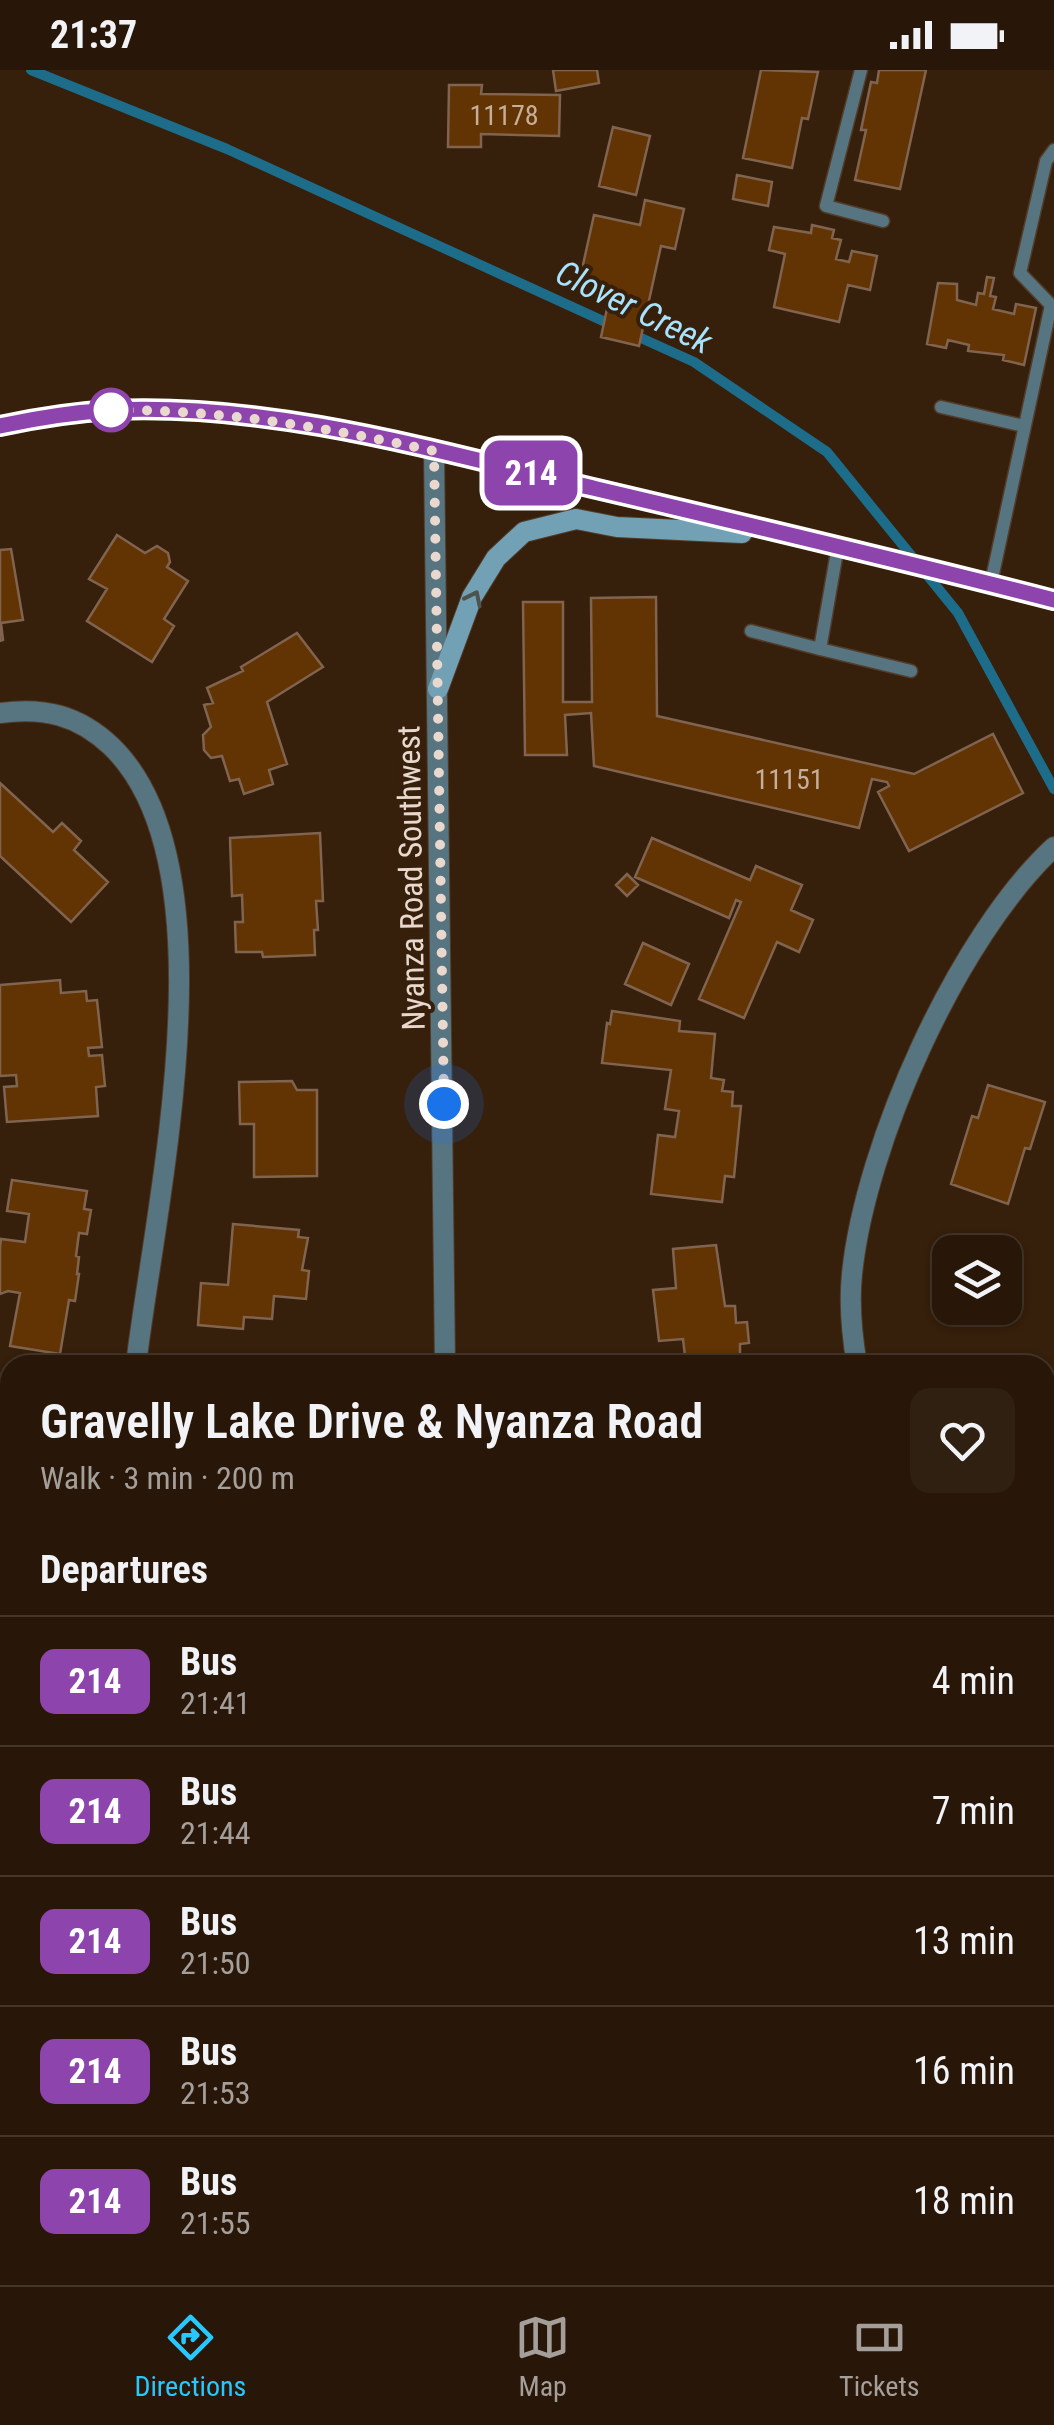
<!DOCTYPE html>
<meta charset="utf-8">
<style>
:root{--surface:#281708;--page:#302012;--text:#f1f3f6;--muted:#a59f9c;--line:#443629;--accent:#27c8fe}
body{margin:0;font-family:"Roboto Condensed",sans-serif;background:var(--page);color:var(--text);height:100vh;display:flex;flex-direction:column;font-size:38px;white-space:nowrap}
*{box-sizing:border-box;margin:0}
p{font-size:32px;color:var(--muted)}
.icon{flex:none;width:55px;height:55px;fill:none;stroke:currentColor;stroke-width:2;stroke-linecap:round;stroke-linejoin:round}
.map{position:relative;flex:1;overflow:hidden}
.side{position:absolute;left:0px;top:1285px;width:1055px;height:930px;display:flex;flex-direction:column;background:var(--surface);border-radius:30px 30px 0 0;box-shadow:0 2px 8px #0004,0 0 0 2px var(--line)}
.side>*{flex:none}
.badge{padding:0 20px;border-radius:15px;font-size:35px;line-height:65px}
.tools{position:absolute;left:932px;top:1165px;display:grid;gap:20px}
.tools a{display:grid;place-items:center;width:90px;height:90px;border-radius:20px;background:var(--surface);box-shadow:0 2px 8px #0004,0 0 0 2px var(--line);font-size:50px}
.you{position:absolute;width:50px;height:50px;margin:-25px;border:8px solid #fff;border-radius:50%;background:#1a73e8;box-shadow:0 0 0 15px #1a73e833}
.map>.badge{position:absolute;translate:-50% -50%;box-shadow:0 0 0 5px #fff}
h2{padding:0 40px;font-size:38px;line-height:90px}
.round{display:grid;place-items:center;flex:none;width:105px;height:105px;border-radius:20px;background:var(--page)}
.head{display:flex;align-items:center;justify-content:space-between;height:170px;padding:0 40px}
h1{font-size:48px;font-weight:600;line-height:75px}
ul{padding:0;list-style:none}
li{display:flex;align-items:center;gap:30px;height:130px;padding:0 40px;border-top:2px solid var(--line)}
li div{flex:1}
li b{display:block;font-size:38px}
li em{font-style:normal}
li .badge{min-width:110px;font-weight:700;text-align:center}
.status{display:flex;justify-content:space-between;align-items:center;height:70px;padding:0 50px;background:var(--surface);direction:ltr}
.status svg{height:28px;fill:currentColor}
.dock{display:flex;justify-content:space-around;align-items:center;height:140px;border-top:2px solid var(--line);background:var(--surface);font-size:28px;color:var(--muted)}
.dock a{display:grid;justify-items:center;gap:5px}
.dock .selected{color:var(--accent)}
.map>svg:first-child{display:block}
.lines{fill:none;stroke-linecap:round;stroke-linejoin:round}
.stream{stroke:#1d6d8a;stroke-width:10}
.building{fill:#623303;stroke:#80644f;stroke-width:2.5}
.service-casing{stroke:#523d2a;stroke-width:15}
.minor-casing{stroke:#523d2a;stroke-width:22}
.tertiary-casing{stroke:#523d2a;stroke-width:22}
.secondary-casing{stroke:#523d2a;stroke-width:22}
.service{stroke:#577481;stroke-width:12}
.minor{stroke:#577481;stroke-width:20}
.tertiary{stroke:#577481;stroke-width:20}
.secondary{stroke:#72a1b6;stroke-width:20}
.oneway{stroke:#4e534f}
.line-casing{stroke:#fff;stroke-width:22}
.line{stroke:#8e44ad;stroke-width:15}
.walk{stroke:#e8d8cd;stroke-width:10;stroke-dasharray:0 18}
.stop-dot{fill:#fff;stroke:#8e44ad;stroke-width:5}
.labels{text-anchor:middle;stroke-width:8;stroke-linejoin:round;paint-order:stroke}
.number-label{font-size:28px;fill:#c6af9a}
.street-label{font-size:32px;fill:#e8d8cd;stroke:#361f0b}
.water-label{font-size:35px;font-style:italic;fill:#a8e3fd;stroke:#361f0b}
</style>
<div class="status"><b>21:37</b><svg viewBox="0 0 49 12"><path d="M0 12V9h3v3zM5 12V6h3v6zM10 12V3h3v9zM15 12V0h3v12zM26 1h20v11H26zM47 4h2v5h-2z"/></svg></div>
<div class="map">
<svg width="1054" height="2215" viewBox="0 0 1054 2215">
<rect width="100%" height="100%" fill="#361f0b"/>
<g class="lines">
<path class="stream" d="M31 0 227 79 614 256
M630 263 694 292 827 382 958 543 1054 719"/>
</g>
<path class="building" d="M553 0H597L599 13 556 21Z
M761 0 818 2 808 49 802 48 792 98 743 88Z
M879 0H926L900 119 855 110 866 60H861L871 12 877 13Z
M449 15H482L481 24 560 25 559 66 481 64V77H448Z
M613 57 650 66 636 125 599 116Z
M737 105 772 112 768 136 733 129Z
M645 130 684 139 675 179 661 176 639 276 601 267 611 220 579 213 594 145 640 155Z
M812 155 834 160 832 168 841 170 836 189 849 192 852 181 877 186 870 220 848 215 839 252 774 237 785 184 769 180 774 157 811 163Z
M987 207 994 208 990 226 996 227 993 239 1014 244 1016 234 1036 238 1024 295 1003 290 1004 285 968 281 969 275 948 270 946 278 927 274 938 213 957 214V230L976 235 978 223 984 224Z
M117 465 145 483 157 476 168 483 170 492 167 497 188 511 164 549 174 556 152 592 87 551 107 519 89 509Z
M11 479 23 550 1 553 3 570 0 571V480Z
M656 527 657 646 914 704 993 664 1023 723 909 781 878 722 889 716 887 712 872 709 859 758 594 696 591 643 565 645 567 685H525L523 532H563V632H592L591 528Z
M297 563 323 597 267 632 287 694 269 700 273 714 244 724 239 709 230 711 222 686 211 688 204 680 203 665 211 657 204 635 213 633 207 618 243 601 241 597Z
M0 713 53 762 62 753 81 771 74 780 108 812 71 852 0 786Z
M320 763 323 831H316L318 860H314L315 885 263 887 262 882H236L235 852H243L242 825 232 826 230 768Z
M652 768 750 810 756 796 802 815 791 840 813 850 799 882 777 872 744 948 699 929 741 832 736 830 729 848 635 807Z
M627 804 638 815 627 826 616 815Z
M643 873 689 894 671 935 625 914Z
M60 910 61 923 86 921 87 931 97 930 102 977 88 978 89 986 102 985 105 1016 96 1017 98 1046 7 1052 4 1017 17 1016 16 1005 0 1006V915Z
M612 941 680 951 679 961 715 964 711 1008 724 1010 722 1021 733 1022 732 1036H741L734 1107 725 1106 722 1132 651 1124 658 1065 675 1067 679 1041 665 1039 671 1000 602 993 607 953 610 954Z
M292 1011 297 1020H317V1106L254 1107V1054H240L239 1012Z
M988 1015 1045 1032 1030 1079 1025 1078 1008 1134 951 1114 972 1046 978 1048Z
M12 1110 87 1121 84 1139 91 1140 87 1164 79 1163 76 1186 79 1187 77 1204H79L75 1231 69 1230 60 1284 10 1276 20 1223 8 1221 0 1224V1177L1 1169 25 1172 29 1144 7 1141Z
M233 1154 299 1160 298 1167 308 1168 302 1200 309 1201 306 1229 274 1226 272 1249 244 1247 243 1259 198 1255 201 1213 228 1215Z
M716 1175 725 1236H735L736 1253 747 1252 749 1273 740 1274V1293L686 1295 683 1269 659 1271 653 1220 676 1218 673 1179Z
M0 1308H10V1481H0Z
M10 1551V1605L0 1607V1554Z
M10 1839V1880L0 1854V1842Z
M784 2205H834L825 2215H795Z"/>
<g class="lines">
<defs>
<path id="service" d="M861 0 826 136 883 151
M941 337 1024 356
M991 513 1051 235 1020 203 1046 91 1054 80
M751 561 820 579 838 476
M820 579 911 601
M1045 2142 1054 2134
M967 2215 978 2205"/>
<path id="minor" d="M0 643C44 637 78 645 111 676 236 796 154 1139 136 1295
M857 1295C852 1266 849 1233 852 1204 865 1074 958 866 1054 777
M0 1728 10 1727
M1045 2040 1054 2048
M0 2196 10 2195
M170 2205 171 2215"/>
<path id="tertiary" d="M434 381 445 1295
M445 2205V2215"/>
<path id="secondary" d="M0 356C37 348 75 342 113 340 276 332 440 382 597 419 750 455 902 490 1054 530
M438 619 472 527 496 488 524 462 576 449 617 457 742 463"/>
</defs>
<use href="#service" class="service-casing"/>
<use href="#minor" class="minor-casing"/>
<use href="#tertiary" class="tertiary-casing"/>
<use href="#secondary" class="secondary-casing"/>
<use href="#service" class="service"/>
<use href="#minor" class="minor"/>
<use href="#tertiary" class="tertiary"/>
<use href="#secondary" class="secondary"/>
</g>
<defs><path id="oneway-chevron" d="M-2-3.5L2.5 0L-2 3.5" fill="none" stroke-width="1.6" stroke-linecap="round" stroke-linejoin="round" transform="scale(2.5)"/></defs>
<use class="oneway" href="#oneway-chevron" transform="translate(474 528) rotate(-64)"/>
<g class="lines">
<defs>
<path id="line" d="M0 356C37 348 75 342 113 340 276 333 440 382 597 419 750 455 902 491 1054 530"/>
</defs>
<use href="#line" class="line-casing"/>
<use href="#line" class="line"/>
<path class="walk" d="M111 340C223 340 324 357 434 381L444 1034"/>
</g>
<circle class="stop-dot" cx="111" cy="340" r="20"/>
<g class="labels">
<g class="number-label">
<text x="504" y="55">11178</text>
<text x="789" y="719">11151</text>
</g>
<g class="street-label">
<text transform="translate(411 808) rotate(-91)" y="11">Nyanza Road Southwest</text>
</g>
<g class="water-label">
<text transform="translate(634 237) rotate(26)" y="12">Clover Creek</text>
</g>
</g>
</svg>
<div class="tools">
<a><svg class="icon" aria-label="layers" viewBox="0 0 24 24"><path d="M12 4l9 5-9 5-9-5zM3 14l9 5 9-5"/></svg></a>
</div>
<div class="you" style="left:444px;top:1034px"></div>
<b class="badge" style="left:531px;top:403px;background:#8e44ad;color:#fff">214</b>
<section class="side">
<div class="head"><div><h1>Gravelly Lake Drive &amp; Nyanza Road</h1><p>Walk · 3 min · 200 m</p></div><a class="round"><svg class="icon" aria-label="heart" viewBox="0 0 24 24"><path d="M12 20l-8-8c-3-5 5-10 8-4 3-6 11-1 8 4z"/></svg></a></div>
<h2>Departures</h2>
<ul>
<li><span class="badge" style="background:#8e44ad;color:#fff">214</span><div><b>Bus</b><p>21:41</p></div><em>4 min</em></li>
<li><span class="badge" style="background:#8e44ad;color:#fff">214</span><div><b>Bus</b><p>21:44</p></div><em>7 min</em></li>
<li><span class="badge" style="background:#8e44ad;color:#fff">214</span><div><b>Bus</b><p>21:50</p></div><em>13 min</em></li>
<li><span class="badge" style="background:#8e44ad;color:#fff">214</span><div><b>Bus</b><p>21:53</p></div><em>16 min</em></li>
<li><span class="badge" style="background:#8e44ad;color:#fff">214</span><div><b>Bus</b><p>21:55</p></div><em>18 min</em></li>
</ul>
</section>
</div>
<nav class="dock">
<a class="selected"><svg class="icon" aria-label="directions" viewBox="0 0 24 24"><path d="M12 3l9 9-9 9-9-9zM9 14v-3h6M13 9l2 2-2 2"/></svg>Directions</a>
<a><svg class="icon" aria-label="map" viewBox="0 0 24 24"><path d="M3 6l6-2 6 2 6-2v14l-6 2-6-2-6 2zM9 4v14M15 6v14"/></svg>Map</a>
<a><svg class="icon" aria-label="tickets" viewBox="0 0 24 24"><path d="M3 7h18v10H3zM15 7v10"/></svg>Tickets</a>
</nav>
